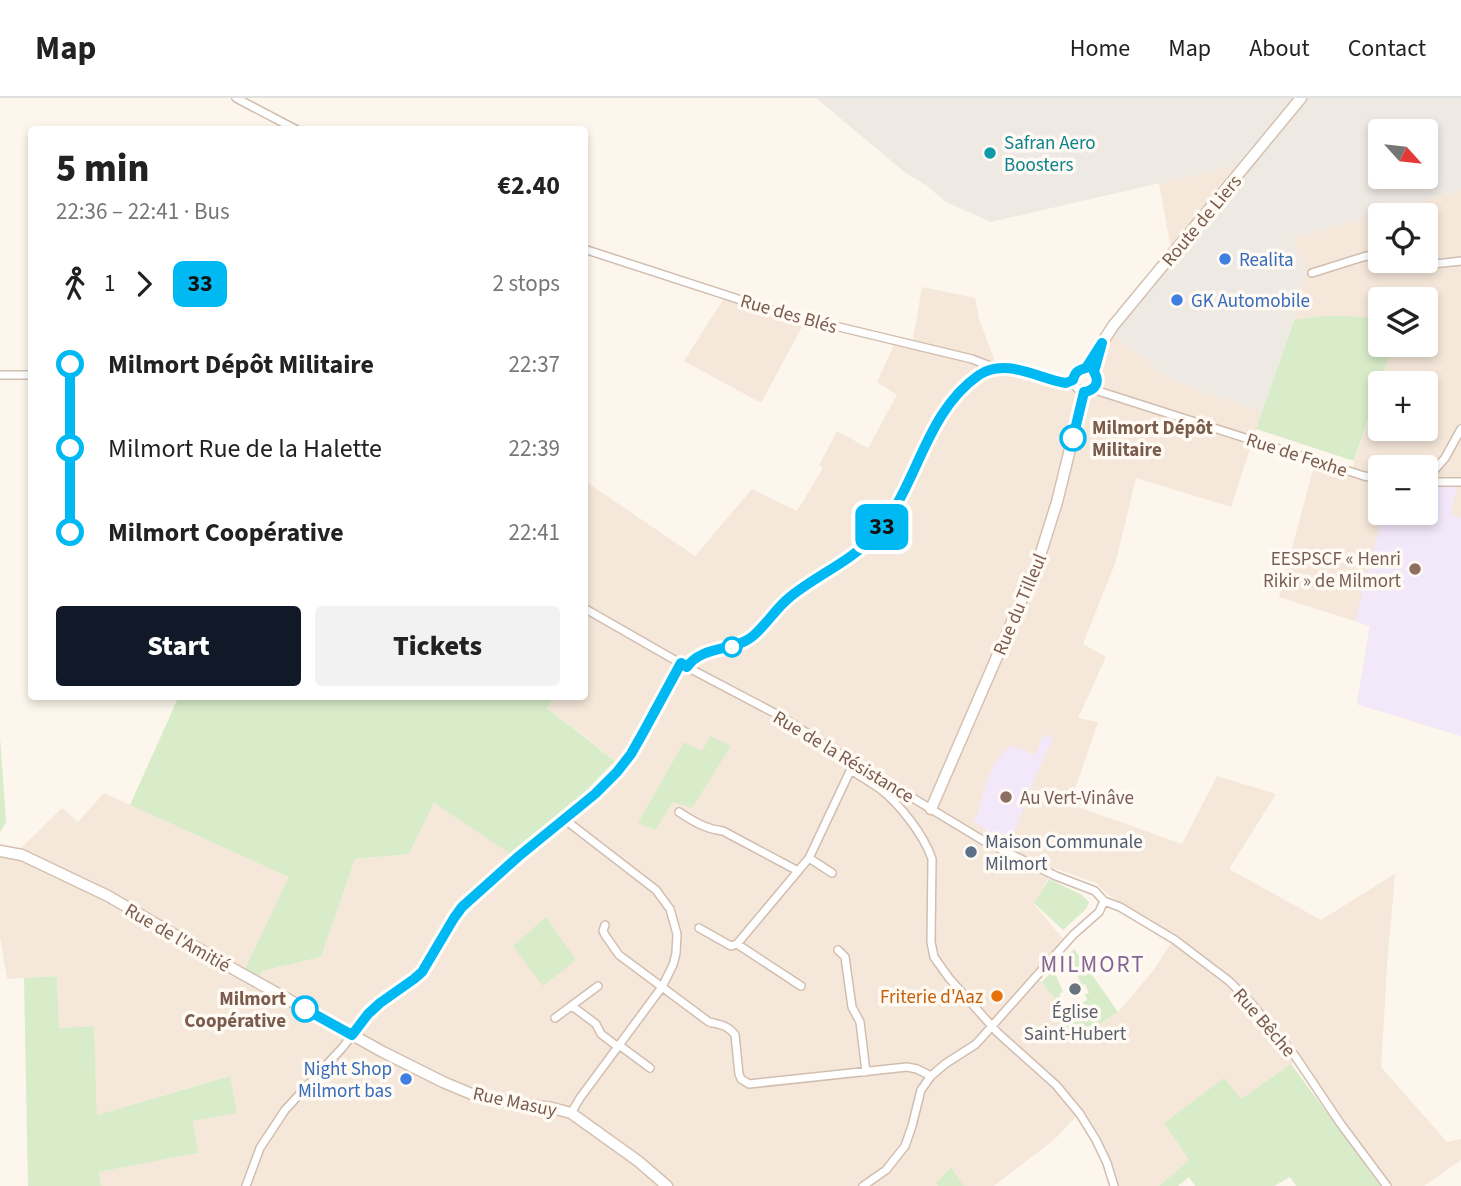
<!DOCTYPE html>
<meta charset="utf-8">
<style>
:root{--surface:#fff;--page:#f2f2f2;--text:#222;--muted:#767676;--line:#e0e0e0;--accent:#111827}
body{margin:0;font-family:"Source Sans 3",sans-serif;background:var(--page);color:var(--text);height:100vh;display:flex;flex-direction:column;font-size:26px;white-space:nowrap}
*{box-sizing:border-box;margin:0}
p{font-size:23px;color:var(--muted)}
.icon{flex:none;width:38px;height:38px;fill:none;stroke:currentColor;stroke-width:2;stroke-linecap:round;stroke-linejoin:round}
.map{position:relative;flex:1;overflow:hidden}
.sheet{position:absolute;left:28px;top:28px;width:560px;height:574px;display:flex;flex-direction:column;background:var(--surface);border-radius:7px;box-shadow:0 4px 10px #0003}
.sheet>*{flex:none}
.badge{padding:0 14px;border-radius:10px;font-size:24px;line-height:46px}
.needle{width:46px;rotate:117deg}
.fabs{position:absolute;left:1368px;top:21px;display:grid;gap:14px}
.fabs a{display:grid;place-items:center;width:70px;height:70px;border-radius:7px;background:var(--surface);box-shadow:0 4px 10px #0003;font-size:35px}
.map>.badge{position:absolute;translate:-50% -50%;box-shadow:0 0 0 4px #fff}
.legs{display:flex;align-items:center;gap:10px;height:77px;padding:0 28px;font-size:23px}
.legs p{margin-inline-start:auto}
.summary{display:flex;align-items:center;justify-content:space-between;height:119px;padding:0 28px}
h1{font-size:38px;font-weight:800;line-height:52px}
.cta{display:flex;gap:14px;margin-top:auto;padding:14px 28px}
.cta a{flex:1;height:80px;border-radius:7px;background:var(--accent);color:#fff;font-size:28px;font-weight:800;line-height:80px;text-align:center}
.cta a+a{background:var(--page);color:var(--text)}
ul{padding:0 28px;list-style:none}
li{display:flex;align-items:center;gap:24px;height:84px;font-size:26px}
li i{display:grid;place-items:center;width:10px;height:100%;margin:0 9px;background:currentColor}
li i::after{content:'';width:18px;height:18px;margin:-9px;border:5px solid;border-radius:50%;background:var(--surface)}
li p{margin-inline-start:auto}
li:first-child i{background:linear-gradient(#0000 50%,currentColor 0)}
li:last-child i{background:linear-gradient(currentColor 50%,#0000 0)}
header{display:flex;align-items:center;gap:42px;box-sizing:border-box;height:98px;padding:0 35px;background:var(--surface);border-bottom:2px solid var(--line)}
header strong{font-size:33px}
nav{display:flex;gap:38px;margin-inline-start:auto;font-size:24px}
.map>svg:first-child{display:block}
.residential{fill:#f5e8da;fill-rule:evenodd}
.industrial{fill:#efe9e4;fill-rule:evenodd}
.education{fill:#f3e8fa}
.green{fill:#d8ecc9;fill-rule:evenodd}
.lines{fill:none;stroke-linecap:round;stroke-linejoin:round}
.street-casing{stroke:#d1beb0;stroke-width:10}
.secondary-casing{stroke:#d6c0b0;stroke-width:13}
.street{stroke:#fff;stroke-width:7}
.secondary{stroke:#fff;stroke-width:10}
.line-1-casing{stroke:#fff;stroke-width:16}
.line-1{stroke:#00b9f2;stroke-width:10}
.culture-dot{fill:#0f9aa8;stroke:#fffaf3;stroke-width:2.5}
.shop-dot{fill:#3f7fe0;stroke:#fffaf3;stroke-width:2.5}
.stop-1-dot{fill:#fff;stroke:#00b9f2;stroke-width:3.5}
.education-dot{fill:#8d6e63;stroke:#fffaf3;stroke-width:2.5}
.service-dot{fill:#5c6f8a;stroke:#fffaf3;stroke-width:2.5}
.worship-dot{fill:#6b7280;stroke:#fffaf3;stroke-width:2.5}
.food-dot{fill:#e8710a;stroke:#fffaf3;stroke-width:2.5}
.labels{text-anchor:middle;stroke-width:7;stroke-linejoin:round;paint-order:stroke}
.culture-label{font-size:19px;fill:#0d838f;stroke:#fffaf3;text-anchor:start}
.street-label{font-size:19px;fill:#7a5c4d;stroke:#fffaf3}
.shop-label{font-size:19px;fill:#366cbe;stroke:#fffaf3;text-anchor:start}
.stop-label{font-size:19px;font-weight:bold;fill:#7a5c4d;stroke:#fffaf3;text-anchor:start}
.education-label{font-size:19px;fill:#785e54;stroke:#fffaf3;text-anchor:end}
.service-label{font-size:19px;fill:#4e5e75;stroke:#fffaf3;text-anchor:start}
.food-label{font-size:19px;fill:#c56008;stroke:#fffaf3;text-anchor:end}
.worship-label{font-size:19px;fill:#5b616d;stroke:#fffaf3}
.quarter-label{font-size:23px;letter-spacing:2px;fill:#846695;stroke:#fffaf3}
</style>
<header>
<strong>Map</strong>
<nav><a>Home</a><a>Map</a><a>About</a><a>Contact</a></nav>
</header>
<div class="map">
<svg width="1461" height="1088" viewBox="0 0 1461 1088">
<rect width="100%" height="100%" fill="#fdf6ec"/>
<path class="residential" d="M1234 67 1238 71 1171 151 1159 85Z
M1461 92V638L1357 606 1370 528 1279 499 1316 360 1352 371 1393 247H1426V201H1381V221L1351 218H1321L1294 222 1306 171 1291 141ZM1381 117H1426V163H1381ZM1381 285H1426V331H1381ZM1381 369H1426V415H1381Z
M922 189 975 200 979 221 997 268 1089 295 1104 250 1113 236 1169 281 1262 314 1231 409 1136 380 1116 463 1083 546 1106 559 1078 620 1098 624 1070 706 1182 746 1217 678 1276 696 1229 771 1321 822 1395 776 1387 869 1381 969 1447 1044 1461 1041V1062L1424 1088H1392L1290 948 1242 894 1178 843 1149 822 1107 796 1096 785 1054 770 1034 806 1065 843 1035 876 1058 904 1051 909 1076 941 1118 914 1153 873 1171 845 1249 905 1294 964 1241 1002 1224 981 1164 1025 1189 1062 1159 1088H1118L1098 1036 1081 1013 1055 1041 994 1088H964L951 1069 936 1085 938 1088H101L99 1074 198 1055 193 1023 229 978 97 1017 94 928 59 930 57 878 7 881 0 839V755L21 750 62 710 78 724 104 695 290 779 246 871 262 873 321 859 355 761 409 756 434 705 514 758 592 691 617 664 545 608 552 599 584 598 585 383 695 458 752 391 797 413 823 370 819 367 837 333 868 350 897 297 877 284 896 243 912 247Z
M724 200 780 219 804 225 761 305 684 263Z"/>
<path class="industrial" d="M816 0H1461V92L1292 141 1306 171 1297 212 1262 314 1169 281 1113 236 1245 77 1234 68 991 124 946 104 927 88 907 76ZM1381 33H1426V79H1381Z"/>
<path class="education" d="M1426 389H1457L1451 415 1461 420V638L1357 606 1370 528 1355 523 1383 415H1426Z
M1043 637 1053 640 1038 673 1009 749 991 739 985 731 973 723 978 715 987 683 996 663 1011 647 1035 657Z"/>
<path class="green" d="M1321 218H1351L1381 221V247H1393L1354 363 1256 331 1294 222Z
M179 598 554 599 547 610 615 663 578 701 512 757 434 705 409 756 355 761 321 859 262 873 259 879 245 871 289 779 130 707Z
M710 638 731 648 692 710 673 704 655 732 638 725 684 644 702 653Z
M0 639 6 724 0 734Z
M1049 781 1082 797 1089 804 1086 811 1063 832 1034 805Z
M546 819 576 862 543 888 513 848Z
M1074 851 1118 914 1076 941 1051 910 1057 904 1042 884ZM1072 861 1081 887 1085 886 1089 895 1085 896 1087 902 1083 904 1084 908 1063 915 1059 906 1063 904 1059 896 1063 894 1055 875 1060 872 1059 868Z
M57 878 59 930 94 928 97 1017 230 978 237 1015 193 1023 198 1055 99 1074 101 1088H28L24 880Z
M1291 966 1381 1088H1296L1290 1079 1274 1088H1195L1189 1079 1178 1088H1159L1189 1062 1164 1025 1224 980 1241 1001Z
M951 1069 964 1088H938L936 1085Z"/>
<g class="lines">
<defs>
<path id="street" d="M236 0 297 32
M584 151 781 215 972 261 995 270
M1405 163C1423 169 1442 165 1461 163
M1312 175 1363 159 1381 155
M0 277H32
M1095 290V292L1364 378 1381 381
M1095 290 1090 293H1080C1069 284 1073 272 1086 270L1102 245
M1095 290C1098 284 1098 280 1094 274L1099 254
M1426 382 1445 360 1461 331
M1426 384H1461
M584 510 687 569 782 619 830 650 984 743 1056 778 1095 793 1104 803 1120 809 1175 842 1229 883 1250 904 1295 958 1340 1025 1387 1088
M687 569C698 554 713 554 730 549 736 548 743 544 749 540 765 531 776 510 790 499 831 466 867 458 895 408 915 371 950 280 994 270 1014 266 1054 282 1074 287
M851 672C860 678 870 684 879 690 899 705 924 737 932 761L931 844 934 859 949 880 998 935 1056 987 1080 1016 1096 1042 1107 1065 1114 1088
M679 714C694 724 706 731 723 733L798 773
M564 721 656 792 670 811 677 836 676 855 673 867 662 889 580 1000 571 1015
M809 760 832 775
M605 827 603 833 605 837 619 857 709 924C720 927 728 927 735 937L739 976 741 981 749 986 907 969 917 971 931 978
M699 830 731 848 737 846 801 888
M737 846 809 760 851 671
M838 852 845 859 852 909 860 924 866 974
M572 908 596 926 601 936 618 949
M555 920 598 888
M619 947 650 970
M246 1088 260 1050 285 1012 343 949 368 916 380 905 414 882 422 874 428 865 454 820 462 809 519 758 595 696 617 674 631 656 681 565
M863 1088 886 1072 905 1048 912 1028 921 992 931 978 945 966 976 946 1073 837 1099 814 1104 803"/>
<path id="secondary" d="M1102 245 1113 228 1301 0
M931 711 1038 464 1057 404 1084 294
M0 753 22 757 108 798 237 873 383 954 443 984 474 997 506 1004 552 1010 571 1015 638 1063 667 1088"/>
</defs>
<use href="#street" class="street-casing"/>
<use href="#secondary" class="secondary-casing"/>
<use href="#street" class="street"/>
<use href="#secondary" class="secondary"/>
</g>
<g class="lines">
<defs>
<path id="line-1" d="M305 911 352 937 368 916 380 905 414 881 422 874 454 820 462 809 519 758 595 696 617 674 631 656 644 633 681 565 687 569C702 547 734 554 753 538 767 526 776 510 790 499 817 477 852 463 876 436 918 389 924 315 979 277 1006 259 1039 281 1066 285L1073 282C1075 274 1078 272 1086 270L1102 245 1094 274C1100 284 1096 292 1084 294L1073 340"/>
</defs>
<use href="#line-1" class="line-1-casing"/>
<use href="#line-1" class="line-1"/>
</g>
<circle class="culture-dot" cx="990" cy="55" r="7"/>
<g class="shop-dot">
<circle cx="1225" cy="161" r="7"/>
<circle cx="1177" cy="202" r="7"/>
<circle cx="406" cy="981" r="7"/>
</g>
<g class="stop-1-dot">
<circle cx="1073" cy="340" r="12"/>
<circle cx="732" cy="549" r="9"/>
<circle cx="305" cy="911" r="12"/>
</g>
<g class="education-dot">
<circle cx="1415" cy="471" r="7"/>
<circle cx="1006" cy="699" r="7"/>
</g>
<circle class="service-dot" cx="971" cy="754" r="7"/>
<circle class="worship-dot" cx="1075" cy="891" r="7"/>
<circle class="food-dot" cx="997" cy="898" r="7"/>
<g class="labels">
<g class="culture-label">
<text x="1004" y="51">Safran Aero<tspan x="1004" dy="22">Boosters</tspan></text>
</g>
<g class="street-label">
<text transform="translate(1201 122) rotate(-50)" y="7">Route de Liers</text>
<text transform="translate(789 215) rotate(16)" y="7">Rue des Blés</text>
<text transform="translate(1297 356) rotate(18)" y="7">Rue de Fexhe</text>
<text transform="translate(1019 506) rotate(-67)" y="7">Rue du Tilleul</text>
<text transform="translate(844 658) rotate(31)" y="7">Rue de la Résistance</text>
<text transform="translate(178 839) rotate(30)" y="7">Rue de l'Amitié</text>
<text transform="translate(1265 924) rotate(49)" y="7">Rue Bêche</text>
<text transform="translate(515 1003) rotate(12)" y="7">Rue Masuy</text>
</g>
<g class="shop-label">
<text x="1239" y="168">Realita</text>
<text x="1191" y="209">GK Automobile</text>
<text x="392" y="977" text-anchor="end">Night Shop<tspan x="392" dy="22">Milmort bas</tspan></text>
</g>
<g class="stop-label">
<text x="1092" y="336">Milmort Dépôt<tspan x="1092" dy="22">Militaire</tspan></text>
<text x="286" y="907" text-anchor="end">Milmort<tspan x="286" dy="22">Coopérative</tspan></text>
</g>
<g class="education-label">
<text x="1401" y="467">EESPSCF « Henri<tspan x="1401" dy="22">Rikir » de Milmort</tspan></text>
<text x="1020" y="706" text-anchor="start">Au Vert-Vinâve</text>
</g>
<g class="service-label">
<text x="985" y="750">Maison Communale<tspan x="985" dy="22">Milmort</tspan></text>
</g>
<g class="food-label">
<text x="983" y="905">Friterie d'Aaz</text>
</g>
<g class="worship-label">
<text x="1075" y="920">Église<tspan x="1075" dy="22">Saint-Hubert</tspan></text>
</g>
<g class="quarter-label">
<text x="1093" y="874">MILMORT</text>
</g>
</g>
</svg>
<div class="fabs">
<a><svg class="needle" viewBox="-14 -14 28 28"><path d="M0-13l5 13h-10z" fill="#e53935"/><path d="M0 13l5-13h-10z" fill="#767676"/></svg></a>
<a><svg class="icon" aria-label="locate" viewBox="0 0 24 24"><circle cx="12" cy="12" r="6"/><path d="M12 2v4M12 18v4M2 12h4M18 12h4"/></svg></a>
<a><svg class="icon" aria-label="layers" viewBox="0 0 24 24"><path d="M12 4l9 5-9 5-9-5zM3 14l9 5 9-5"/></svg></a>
<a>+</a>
<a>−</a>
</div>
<b class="badge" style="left:882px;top:429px;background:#00b9f2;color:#111">33</b>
<section class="sheet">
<div class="summary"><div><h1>5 min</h1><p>22:36 – 22:41 · Bus</p></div><b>€2.40</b></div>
<div class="legs"><svg class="icon" aria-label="walk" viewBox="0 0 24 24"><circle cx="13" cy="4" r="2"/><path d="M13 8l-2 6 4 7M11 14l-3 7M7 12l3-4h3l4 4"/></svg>1<svg class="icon" aria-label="forward" viewBox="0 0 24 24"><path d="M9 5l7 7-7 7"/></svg><b class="badge" style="background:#00b9f2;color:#111">33</b><p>2 stops</p></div>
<ul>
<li><i style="color:#00b9f2"></i><b>Milmort Dépôt Militaire</b><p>22:37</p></li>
<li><i style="color:#00b9f2"></i><span>Milmort Rue de la Halette</span><p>22:39</p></li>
<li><i style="color:#00b9f2"></i><b>Milmort Coopérative</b><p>22:41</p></li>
</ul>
<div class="cta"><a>Start</a><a>Tickets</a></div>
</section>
</div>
